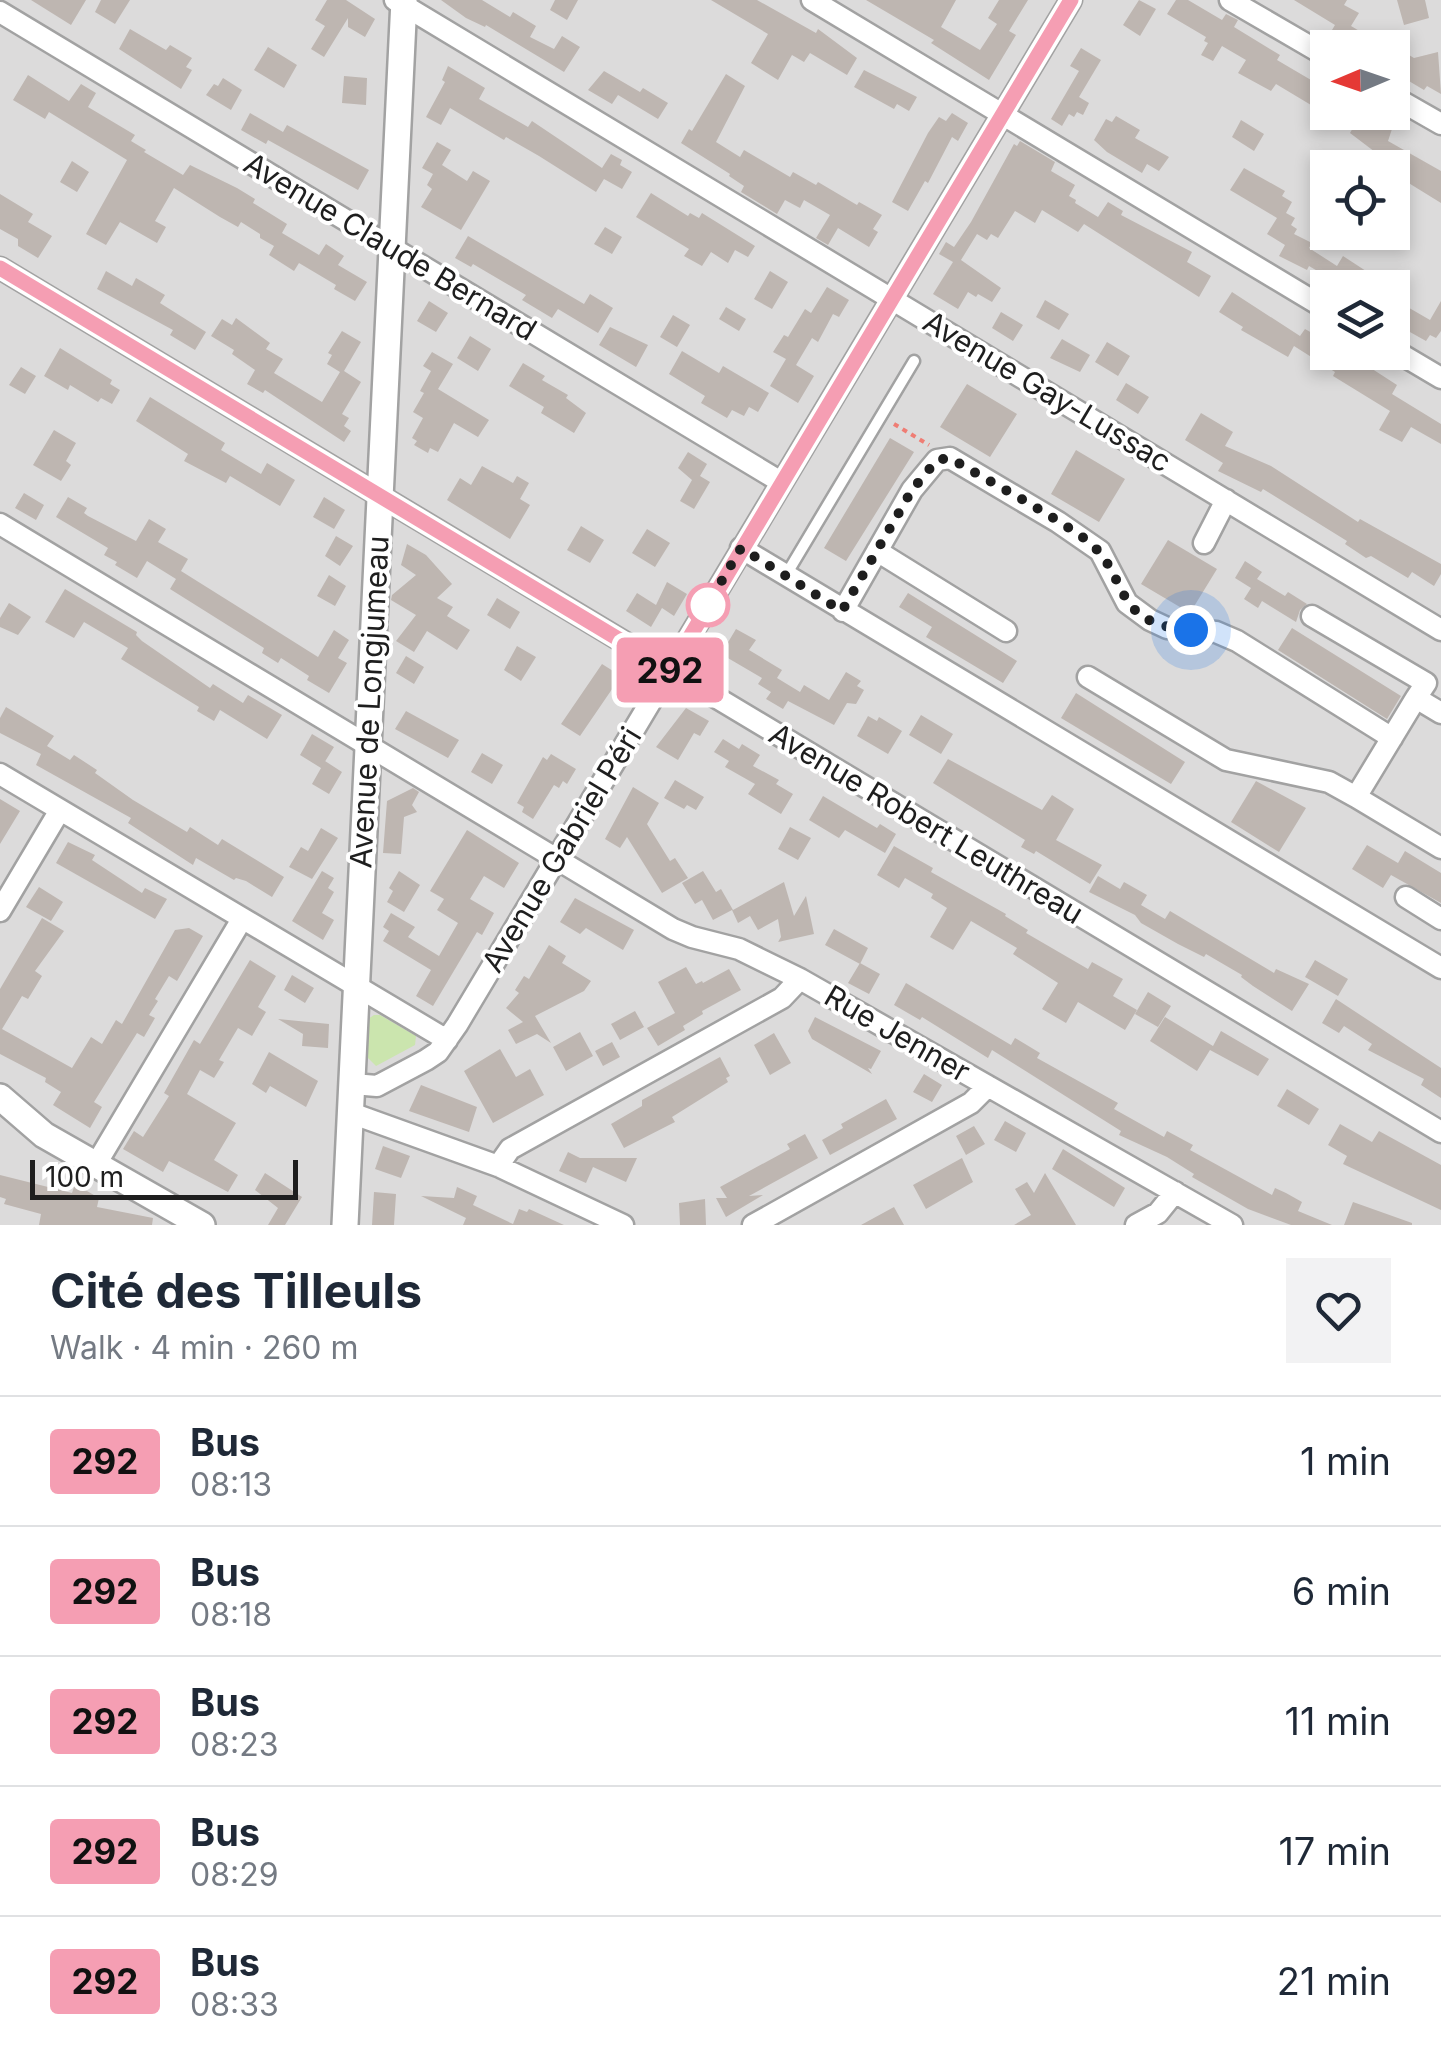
<!DOCTYPE html>
<meta charset="utf-8">
<style>
:root{--surface:#fff;--page:#f2f2f3;--text:#1f2937;--muted:#747a83;--line:#e0e1e3}
body{margin:0;font-family:Inter,sans-serif;background:var(--page);color:var(--text);height:100vh;display:flex;flex-direction:column;font-size:38px;white-space:nowrap}
*{box-sizing:border-box;margin:0}
p{font-size:32px;color:var(--muted)}
.icon{flex:none;width:55px;height:55px;fill:none;stroke:currentColor;stroke-width:2;stroke-linecap:round;stroke-linejoin:round}
.map{position:relative;height:1225px;overflow:hidden}
.panel{display:flex;flex-direction:column;background:var(--surface);flex:1}
.panel>*{flex:none}
.badge{padding:0 20px;border-radius:8px;font-size:35px;line-height:65px}
.needle{width:65px;rotate:268deg}
.buttons{position:absolute;left:1310px;top:30px;display:grid;gap:20px}
.buttons a{display:grid;place-items:center;width:100px;height:100px;border-radius:0px;background:var(--surface);box-shadow:0 5px 15px #0003;font-size:50px}
.scale{position:absolute;left:30px;bottom:25px;width:268px;box-sizing:border-box;padding-left:10px;border:5px solid #1e1e1e;border-top:0;font-size:28px;line-height:35px;white-space:nowrap;color:#1e1e1e;-webkit-text-stroke:8px #fff;paint-order:stroke}
.you{position:absolute;width:50px;height:50px;margin:-25px;border:8px solid #fff;border-radius:50%;background:#1a73e8;box-shadow:0 0 0 15px #1a73e833}
.map>.badge{position:absolute;translate:-50% -50%;box-shadow:0 0 0 5px #fff}
.round{display:grid;place-items:center;flex:none;width:105px;height:105px;border-radius:0px;background:var(--page)}
.summary{display:flex;align-items:center;justify-content:space-between;height:170px;padding:0 50px}
h1{font-size:48px;font-weight:700;line-height:75px}
ul{padding:0;list-style:none}
li{display:flex;align-items:center;gap:30px;height:130px;padding:0 50px;border-top:2px solid var(--line)}
li div{flex:1}
li b{display:block;font-size:38px}
li em{font-style:normal}
li .badge{min-width:110px;font-weight:700;text-align:center}
.map>svg:first-child{display:block}
.residential{fill:#dcdbdb;fill-rule:evenodd}
.grass{fill:#cbe5ae}
.building{fill:#beb6b1}
.lines{fill:none;stroke-linecap:round;stroke-linejoin:round}
.service-casing{stroke:#a2a2a2;stroke-width:15}
.minor-casing{stroke:#a2a2a2;stroke-width:25}
.tertiary-casing{stroke:#a2a2a2;stroke-width:30}
.path{stroke:#ef7d74;stroke-width:4;stroke-dasharray:5 5;stroke-linecap:butt}
.service{stroke:#fff;stroke-width:10}
.minor{stroke:#fff;stroke-width:20}
.tertiary{stroke:#fff;stroke-width:25}
.line-casing{stroke:#fff;stroke-width:22}
.line{stroke:#f59eb3;stroke-width:15}
.walk{stroke:#1e1e1e;stroke-width:10;stroke-dasharray:0 18}
.stop-dot{fill:#fff;stroke:#f59eb3;stroke-width:5}
.labels{text-anchor:middle;stroke-width:8;stroke-linejoin:round;paint-order:stroke}
.street-label{font-size:30px;fill:#1e1e1e;stroke:#fff}
</style>
<div class="map">
<svg width="1441" height="1225" viewBox="0 0 1441 1225">
<rect width="100%" height="100%" fill="#eeebe4"/>
<path class="residential" d="M0 0H1441V1225H0ZM1328 48H1392V112H1328ZM1328 168H1392V232H1328ZM1328 288H1392V352H1328Z"/>
<path class="grass" d="M374 1015H380L416 1036 415 1045 376 1066 366 1056 368 1019Z"/>
<path class="building" d="M31 0H86L71 25Z
M101 0H130L115 24 95 12Z
M327 0H346L375 19 365 37 348 27V18L324 57 311 49 325 26 315 20Z
M441 0H482L510 17 513 12 536 26 530 37 554 49 562 36 580 47 564 72 486 25 485 27 466 18Z
M555 0H578L567 20 550 10Z
M711 0H757L816 33 818 29 857 58 847 75 810 53 804 62 792 55 778 80 751 63 768 34Z
M866 0H956L941 27 980 50 997 24 988 18 999 0H1028L1009 31 1016 35 989 80 931 43 934 40Z
M1139 0 1156 9 1140 36 1123 25Z
M1176 0H1188L1222 20 1226 14 1238 20 1234 27 1280 55 1277 60 1328 90V100L1321 111 1276 84 1271 91 1238 73 1246 60 1222 46 1213 61 1201 55 1208 43 1204 41 1206 37 1167 14Z
M1294 0H1347L1344 5 1359 13 1351 26 1388 48H1357L1332 30 1335 25Z
M1397 0H1425L1429 18 1404 25Z
M130 29 166 50 170 45 192 58 186 67 192 70 181 89 119 49Z
M1392 45 1414 58 1438 52 1441 94 1427 86 1424 90 1392 71Z
M268 47 297 65 284 88 254 70Z
M1081 48 1101 60 1079 97 1089 103 1083 115 1077 112 1074 117 1069 114 1062 126 1051 119 1079 71 1070 66Z
M448 66 485 88 479 99 528 127 532 121 602 168 611 154 622 160 620 165 632 172 622 189 604 179 596 192 539 156 506 137 504 140 450 108 441 125 426 117 445 82 442 80Z
M864 70 917 97 909 111 897 104 894 109 854 87Z
M604 71 640 92 643 88 668 103 658 119 618 95 612 104 588 90Z
M726 74 745 86 716 142 740 157 744 150 790 177 793 172 816 185 818 182 857 205 859 202 882 215 873 229 878 232 869 247 838 228 828 245 816 238 830 215 804 200 800 208 785 200 777 214 741 192 744 186 729 176 730 174 681 143 689 129 692 131Z
M28 75 69 101 81 84 96 93 88 107 135 135 131 141 146 150 144 152 183 175 190 165 237 188 255 199 253 203 287 224 282 233 319 255 326 244 344 256 338 265 367 282 355 301 334 289 336 285 299 263 294 271 269 255 274 246 260 238V234L241 222 238 227 220 217 174 188 155 221 166 227 157 243 120 222 106 245 86 234 127 160 49 112 45 119 13 100Z
M344 76 367 78 366 105 342 103Z
M223 78 242 90 231 110 206 95 214 84 218 86Z
M1362 112H1376L1394 123 1388 141 1441 171V203L1407 182 1392 205V168L1375 161 1379 155 1350 133Z
M250 113 283 132 287 125 369 170 358 190 268 140 266 144 241 130Z
M952 113 968 123 958 141 952 137 928 183 925 181 908 211 892 202 928 133 939 117 946 121Z
M1116 116 1140 130 1135 138 1169 157 1159 171 1147 164 1142 173 1107 152 1094 140 1106 119 1112 122Z
M1241 120 1264 134 1254 151 1232 137Z
M1020 141 1055 162 1051 171 1075 185 1069 196 1076 200 1075 203 1098 217 1108 202 1123 211 1121 215 1192 252 1187 262 1211 276 1199 297 1084 224 1078 232 1042 210 1035 223 1015 211 998 238 991 234 987 240 977 234 961 260 1001 288 992 302 978 294 976 297 968 292 958 309 933 294 953 262 939 254 946 242 954 247 971 222 1014 144 1017 146Z
M437 142 451 150 442 165 467 181 473 171 490 181 461 230 421 207 432 189 427 185 433 174 422 168Z
M72 161 89 172 77 192 60 182Z
M1244 168 1285 191 1282 196 1292 202 1286 213 1295 218 1291 225 1297 229 1294 234 1312 243 1309 248 1337 266 1343 256 1392 288H1346L1309 266 1307 270 1279 256 1285 245 1267 234 1277 218 1230 190Z
M651 193 688 216 690 213 699 218 702 213 755 246 748 257 735 250 728 263 711 252 702 266 684 256 689 249 636 217Z
M0 194 33 214 28 222 52 236 38 258 18 246V239L0 229Z
M605 227 622 237 612 254 594 244Z
M468 236 584 304 590 294 613 308 598 333 558 309 552 318 522 300 526 295 473 264 471 267 455 258Z
M106 271 132 286 136 278 165 295 160 303 206 332 195 350 170 335 173 330 97 289Z
M770 271 788 282 772 309 754 299Z
M827 287 849 300 839 317 833 314 818 342 812 338 796 365 814 376 798 403 770 386 786 359 773 352 784 335 788 337 805 309 811 313Z
M1232 292 1300 336 1305 329 1328 342V352H1346L1397 385 1392 394 1441 424V444L1411 427 1402 442 1379 430 1390 411 1333 376 1335 372 1294 346 1288 357 1241 330 1243 327 1219 312Z
M1392 298 1430 320 1441 301V331L1436 338 1430 335 1426 341 1392 322Z
M1045 300 1069 314 1059 330 1036 317Z
M429 301 448 313 436 332 417 321Z
M726 307 746 319 739 331 719 319Z
M1001 312 1023 325 1013 341 992 328Z
M673 315 690 325 677 347 660 337Z
M236 318 270 343 266 349 283 359 274 373 322 402 340 372 327 364 332 355 328 353 342 331 361 342 344 371 361 382 342 414 349 418 344 426 351 431 344 442 265 390 263 393 247 384 255 370 232 354 234 350 211 336 222 319 232 325Z
M610 327 648 345 636 367 599 345Z
M470 336 491 349 478 371 457 358Z
M1062 339 1090 355 1080 372 1050 358Z
M1107 342 1130 356 1118 376 1095 362Z
M60 348 112 380 110 384 120 390 112 404 101 398 98 402 70 385 68 390 44 376Z
M682 351 719 373 723 366 769 393 758 412 749 407 744 416 732 410 727 418 701 403 705 396 669 374Z
M432 352 453 364 438 389 489 420 478 437 454 423 438 452 430 448 428 453 414 445 417 441 412 438 423 418 413 412 424 393 420 391 431 371 423 366Z
M523 363 545 376 542 380 568 395 566 398 586 413 574 433 541 413 544 407 509 386Z
M21 367 36 376 25 394 9 385Z
M1126 383 1149 397 1138 414 1116 400Z
M967 384 1017 414 990 457 940 427Z
M150 397 225 443 221 450 261 474 267 463 295 480 280 506 230 476 226 483 184 461 188 454 136 421Z
M1201 413 1233 432 1225 446 1271 466 1358 522 1360 519 1441 564V574L1434 586 1412 572 1408 578 1371 556 1366 558 1345 544 1347 541 1263 489 1261 492 1218 471 1223 463 1185 440Z
M54 430 76 443 66 461 71 465 61 481 33 465Z
M890 438 914 452 846 561 824 548Z
M1076 450 1125 479 1099 522 1051 494Z
M688 452 707 464 700 476 710 482 694 509 680 501 692 480 678 468Z
M482 466 513 483 517 476 529 483 520 499 530 505 510 539 447 500 460 478 471 485Z
M24 493 44 505 36 520 15 508Z
M68 497 87 508 84 513 88 516 136 541 149 519 166 529 158 542 188 559 181 571 318 657 334 630 349 640 338 658 347 663 329 693 307 680 309 676 281 658 278 663 262 653 264 648 170 589 176 579 147 561 137 578 115 565 117 562 104 555 108 548 56 517Z
M324 497 345 510 334 529 313 517Z
M581 526 604 540 590 563 567 550Z
M647 529 670 543 655 567 632 553Z
M336 536 353 546 340 566 325 556Z
M1168 540 1217 569 1190 613 1141 584Z
M407 544 426 555 452 584 437 598 453 607 447 616 470 630 457 650 427 631 414 652 396 641 416 615 391 600 392 595 416 575 401 565Z
M1245 561 1262 572 1257 579 1285 596 1288 592 1307 604 1300 610 1296 622 1262 601 1258 608 1244 599 1251 588 1235 578Z
M329 575 346 586 335 606 317 596Z
M667 582 687 594 674 616 662 608 651 627 626 611 637 593 656 605Z
M65 589 137 632 136 635 142 641 210 688 213 684 243 703 248 695 282 715 267 739 220 710 214 721 197 711 199 707 121 659 128 648 84 622 74 638 45 622Z
M908 593 1017 661 1003 683 926 637 932 627 899 607Z
M497 598 520 612 510 629 487 615Z
M9 603 31 617 18 635 0 627V618Z
M1292 628 1401 696 1387 719 1278 650Z
M736 629 756 640 749 650 782 670 777 678 800 692 804 685 829 700 846 672 861 681 857 686 864 690 856 704 847 703 834 725 788 701 783 709 766 699 771 692 758 684 762 678 721 654Z
M517 646 536 657 521 681 504 670Z
M406 656 424 667 414 684 396 673Z
M602 664 621 676 580 736 561 724Z
M1076 693 1185 762 1171 784 1061 718Z
M6 707 54 736 47 746 70 760 74 755 97 770 95 773 133 800 187 832 190 827 218 845 222 839 284 877 272 897 246 881 236 878 234 880 196 858 193 865 128 823 131 818 36 765 41 754 0 733V718Z
M686 708 709 721 700 736 694 733 678 760 656 747Z
M406 711 459 740 448 758 395 729Z
M921 715 953 734 941 754 909 735Z
M868 716 877 721 879 717 902 731 888 754 857 736Z
M312 734 334 747 321 768 300 755Z
M723 739 739 749 742 744 760 755 753 766 779 780 776 784 793 794 781 814 748 794 755 784 725 767 729 761 714 752Z
M482 753 503 765 492 784 471 772Z
M551 754 576 769 567 784 563 781 559 788 554 785 533 819 522 812 524 807 517 803 543 757 547 760Z
M948 759 1042 810 1052 795 1074 809 1056 840 1102 865 1090 884 1036 851 1034 854 1021 847 1025 840 933 783Z
M325 761 342 772 329 794 312 784Z
M675 780 704 797 696 810 687 805 684 809 664 798Z
M1256 781 1306 808 1279 852 1231 822Z
M633 787 659 803 647 824 670 861 675 858 688 878 662 893 627 837 620 848 605 839Z
M413 788 419 792 412 805 417 812 404 817 401 854 383 853 387 801Z
M823 796 877 828 880 824 896 834 885 853 845 830 839 838 809 820Z
M0 799 20 811 0 844Z
M790 827 811 838 798 860 778 849Z
M321 828 338 838 312 879 289 867 301 847 308 851Z
M467 830 519 863 504 888 484 876 470 899 494 913 482 935 477 932 433 1006 416 996 431 970 383 941 389 931 383 927 391 913 415 927 408 937 439 956 458 923 437 910 444 899 430 891Z
M68 842 95 855 92 860 142 893 145 888 167 899 155 919 56 863Z
M1367 845 1398 863 1405 851 1441 873V903L1391 875 1383 888 1352 869Z
M894 846 933 868 931 872 1006 914 1005 916 1028 930 1026 933 1088 969 1092 962 1123 979 1113 996 1137 1010 1125 1030 1078 1002 1066 1023 1042 1009 1058 983 1013 954 1017 948 971 921 953 950 930 937 947 908 931 898 933 894 905 878 899 888 877 875Z
M322 871 334 878 328 888 334 892 322 913 334 920 323 940 292 921Z
M399 871 420 885 404 912 387 902 393 891 389 888Z
M703 871 716 892 721 889 733 910 784 882 794 916 806 896 814 934 778 942 781 937 778 919 758 930 750 916 738 923 732 910 713 920 702 900 695 904 682 883Z
M1098 876 1120 889 1124 882 1147 895 1141 905 1165 919 1170 911 1274 973 1276 969 1309 984 1292 1011 1253 986 1241 977 1242 975 1206 954 1204 957 1178 944 1141 923 1135 915 1089 892Z
M39 887 63 902 51 921 26 907Z
M575 898 634 930 623 950 586 928 580 934 560 922Z
M42 918 64 931 35 971 42 976 28 999 22 996 2 1029 72 1068 91 1037 102 1044 116 1020 122 1024 175 930 189 928 203 936 177 981 169 976 155 999 158 1001 149 1015 155 1018 144 1037 137 1033 94 1102 102 1107 90 1128 53 1105 61 1092 45 1082 46 1078 0 1054V989Z
M834 929 868 948 860 964 825 945Z
M549 945 566 956 562 963 591 981 584 991 535 1016 551 1043 537 1034 516 1044 508 1030 523 1022 506 1008 519 993 515 990 524 976 529 979Z
M250 960 276 976 258 1007 266 1012 252 1036 238 1028 219 1060 224 1062 214 1078 200 1070 187 1094 236 1123 214 1160 238 1175 228 1192 169 1161 163 1172 123 1149 134 1131 143 1137 169 1096 164 1093 194 1040 200 1044Z
M1315 960 1348 979 1338 996 1305 977Z
M860 963 880 974 869 994 848 983Z
M686 967 696 984 702 981 703 983 729 969 741 990 702 1011 703 1014 683 1026 685 1030 658 1046 647 1028 675 1013 658 982Z
M292 975 314 988 305 1003 284 990Z
M906 983 1011 1045 1015 1038 1040 1053 1037 1058 1118 1103 1114 1109 1164 1137 1167 1131 1193 1145 1190 1150 1272 1195 1275 1188 1286 1193 1302 1202 1298 1211 1332 1225H1291L1248 1209 1192 1177 1194 1174 1167 1157 1119 1135 1121 1131 992 1050 988 1058 922 1017 920 1020 894 1005Z
M1148 992 1171 1006 1158 1027 1135 1014Z
M1336 999 1441 1068V1098L1421 1085 1424 1079 1368 1050 1372 1044 1344 1026 1339 1033 1322 1023Z
M635 1011 644 1027 620 1040 611 1024Z
M815 1017 881 1051 871 1069 868 1068 872 1074 812 1039 808 1031Z
M1165 1017 1213 1046 1221 1031 1269 1059 1258 1076 1210 1050 1197 1071 1150 1041Z
M278 1019 329 1024 328 1048 302 1046 303 1034Z
M580 1032 593 1056 566 1071 553 1047Z
M774 1033 791 1063 770 1075 754 1045Z
M612 1042 620 1057 603 1066 595 1051Z
M500 1049 516 1077 530 1069 544 1095 493 1123 464 1071Z
M269 1052 318 1081 306 1107 270 1086 266 1093 252 1084Z
M720 1057 730 1076 726 1078 728 1082 672 1117 675 1122 624 1148 611 1124 642 1106V1100Z
M924 1074 942 1085 932 1102 913 1092Z
M421 1085 477 1107 469 1132 409 1111Z
M1287 1089 1319 1109 1309 1125 1277 1106Z
M886 1099 897 1119 830 1155 822 1140 843 1128 841 1124Z
M1005 1121 1026 1133 1016 1152 994 1140Z
M1340 1124 1372 1142 1379 1131 1441 1165V1210L1343 1164 1347 1156 1328 1145Z
M974 1126 985 1144 966 1155 956 1136Z
M805 1134 818 1158 749 1196 763 1195 726 1217 716 1198H727L720 1187 790 1149 787 1144Z
M383 1146 410 1156 401 1178 375 1169Z
M1063 1149 1125 1188 1114 1207 1052 1169Z
M568 1152 580 1158H637L626 1182 593 1167 586 1183 559 1171Z
M962 1158 973 1182 926 1209 913 1185Z
M265 1173 302 1197 285 1225H268L278 1208 255 1190Z
M1045 1173 1076 1225H1014L1031 1215 1015 1189 1027 1182 1034 1193Z
M0 1175 72 1193 75 1184 99 1198 97 1207 153 1218 152 1225H39L41 1214 4 1204 6 1199 0 1197Z
M457 1187 477 1196 473 1205 513 1224 519 1209 527 1212 529 1209 564 1225H463L466 1218 421 1196 454 1198Z
M374 1192 396 1194 394 1225H372Z
M705 1199 706 1225H680L679 1203Z
M1353 1202 1412 1223V1225H1344Z
M894 1207 904 1225H861Z"/>
<g class="lines">
<defs>
<path id="service" d="M786 575 914 361"/>
<path id="minor" d="M395 0 1441 630
M812 0 1328 310
M1230 0 1328 57
M0 12 781 482
M1392 96 1441 124
M0 268 1441 1132
M1392 349 1441 378
M0 524 673 929 692 937 739 949 800 979 1232 1225
M1204 543 1226 500
M741 548 1441 968
M877 551 1006 631
M843 611 912 490 937 460 950 458 1058 522 1100 551 1127 603 1150 620 1167 628 1216 632 1237 641 1392 738
M1312 616 1426 683 1416 698
M1088 677 1226 760 1329 782 1356 797
M1441 713 1416 698 1356 797 1441 848
M0 774 447 1040
M1406 897 1441 919
M0 911 60 810
M353 1084 377 1086 426 1060 438 1052 457 1025 1071 0
M351 1113 498 1166 623 1225
M95 1166 242 919
M498 1166 510 1149 782 998 800 979
M753 1225 971 1103 988 1086
M1136 1225 1158 1213 1175 1192"/>
<path id="tertiary" d="M0 1097 44 1135 202 1225
M345 1225 404 0"/>
</defs>
<use href="#service" class="service-casing"/>
<use href="#minor" class="minor-casing"/>
<use href="#tertiary" class="tertiary-casing"/>
<path class="path" d="M894 424 929 445"/>
<use href="#service" class="service"/>
<use href="#minor" class="minor"/>
<use href="#tertiary" class="tertiary"/>
</g>
<g class="lines">
<defs>
<path id="line" d="M0 268 670 670 1071 0"/>
</defs>
<use href="#line" class="line-casing"/>
<use href="#line" class="line"/>
<path class="walk" d="M708 605 701 616 741 548 842 611 912 490 937 460 950 458C995 485 1043 509 1085 539 1132 574 1107 624 1191 630"/>
</g>
<circle class="stop-dot" cx="708" cy="605" r="20"/>
<g class="labels">
<g class="street-label">
<text transform="translate(390 247) rotate(31)" y="10">Avenue Claude Bernard</text>
<text transform="translate(1047 392) rotate(31)" y="10">Avenue Gay-Lussac</text>
<text transform="translate(370 702) rotate(-87)" y="10">Avenue de Longjumeau</text>
<text transform="translate(926 824) rotate(31)" y="10">Avenue Robert Leuthreau</text>
<text transform="translate(562 850) rotate(-59)" y="10">Avenue Gabriel Péri</text>
<text transform="translate(897 1034) rotate(30)" y="10">Rue Jenner</text>
</g>
</g>
</svg>
<div class="buttons">
<a><svg class="needle" viewBox="-14 -14 28 28"><path d="M0-13l5 13h-10z" fill="#e53935"/><path d="M0 13l5-13h-10z" fill="#747a83"/></svg></a>
<a><svg class="icon" aria-label="locate" viewBox="0 0 24 24"><circle cx="12" cy="12" r="6"/><path d="M12 2v4M12 18v4M2 12h4M18 12h4"/></svg></a>
<a><svg class="icon" aria-label="layers" viewBox="0 0 24 24"><path d="M12 4l9 5-9 5-9-5zM3 14l9 5 9-5"/></svg></a>
</div>
<div class="scale">100 m</div>
<div class="you" style="left:1191px;top:630px"></div>
<b class="badge" style="left:670px;top:670px;background:#f59eb3;color:#111">292</b>
</div>
<section class="panel">
<div class="summary"><div><h1>Cité des Tilleuls</h1><p>Walk · 4 min · 260 m</p></div><a class="round"><svg class="icon" aria-label="heart" viewBox="0 0 24 24"><path d="M12 20l-8-8c-3-5 5-10 8-4 3-6 11-1 8 4z"/></svg></a></div>
<ul>
<li><span class="badge" style="background:#f59eb3;color:#111">292</span><div><b>Bus</b><p>08:13</p></div><em>1 min</em></li>
<li><span class="badge" style="background:#f59eb3;color:#111">292</span><div><b>Bus</b><p>08:18</p></div><em>6 min</em></li>
<li><span class="badge" style="background:#f59eb3;color:#111">292</span><div><b>Bus</b><p>08:23</p></div><em>11 min</em></li>
<li><span class="badge" style="background:#f59eb3;color:#111">292</span><div><b>Bus</b><p>08:29</p></div><em>17 min</em></li>
<li><span class="badge" style="background:#f59eb3;color:#111">292</span><div><b>Bus</b><p>08:33</p></div><em>21 min</em></li>
</ul>
</section>
